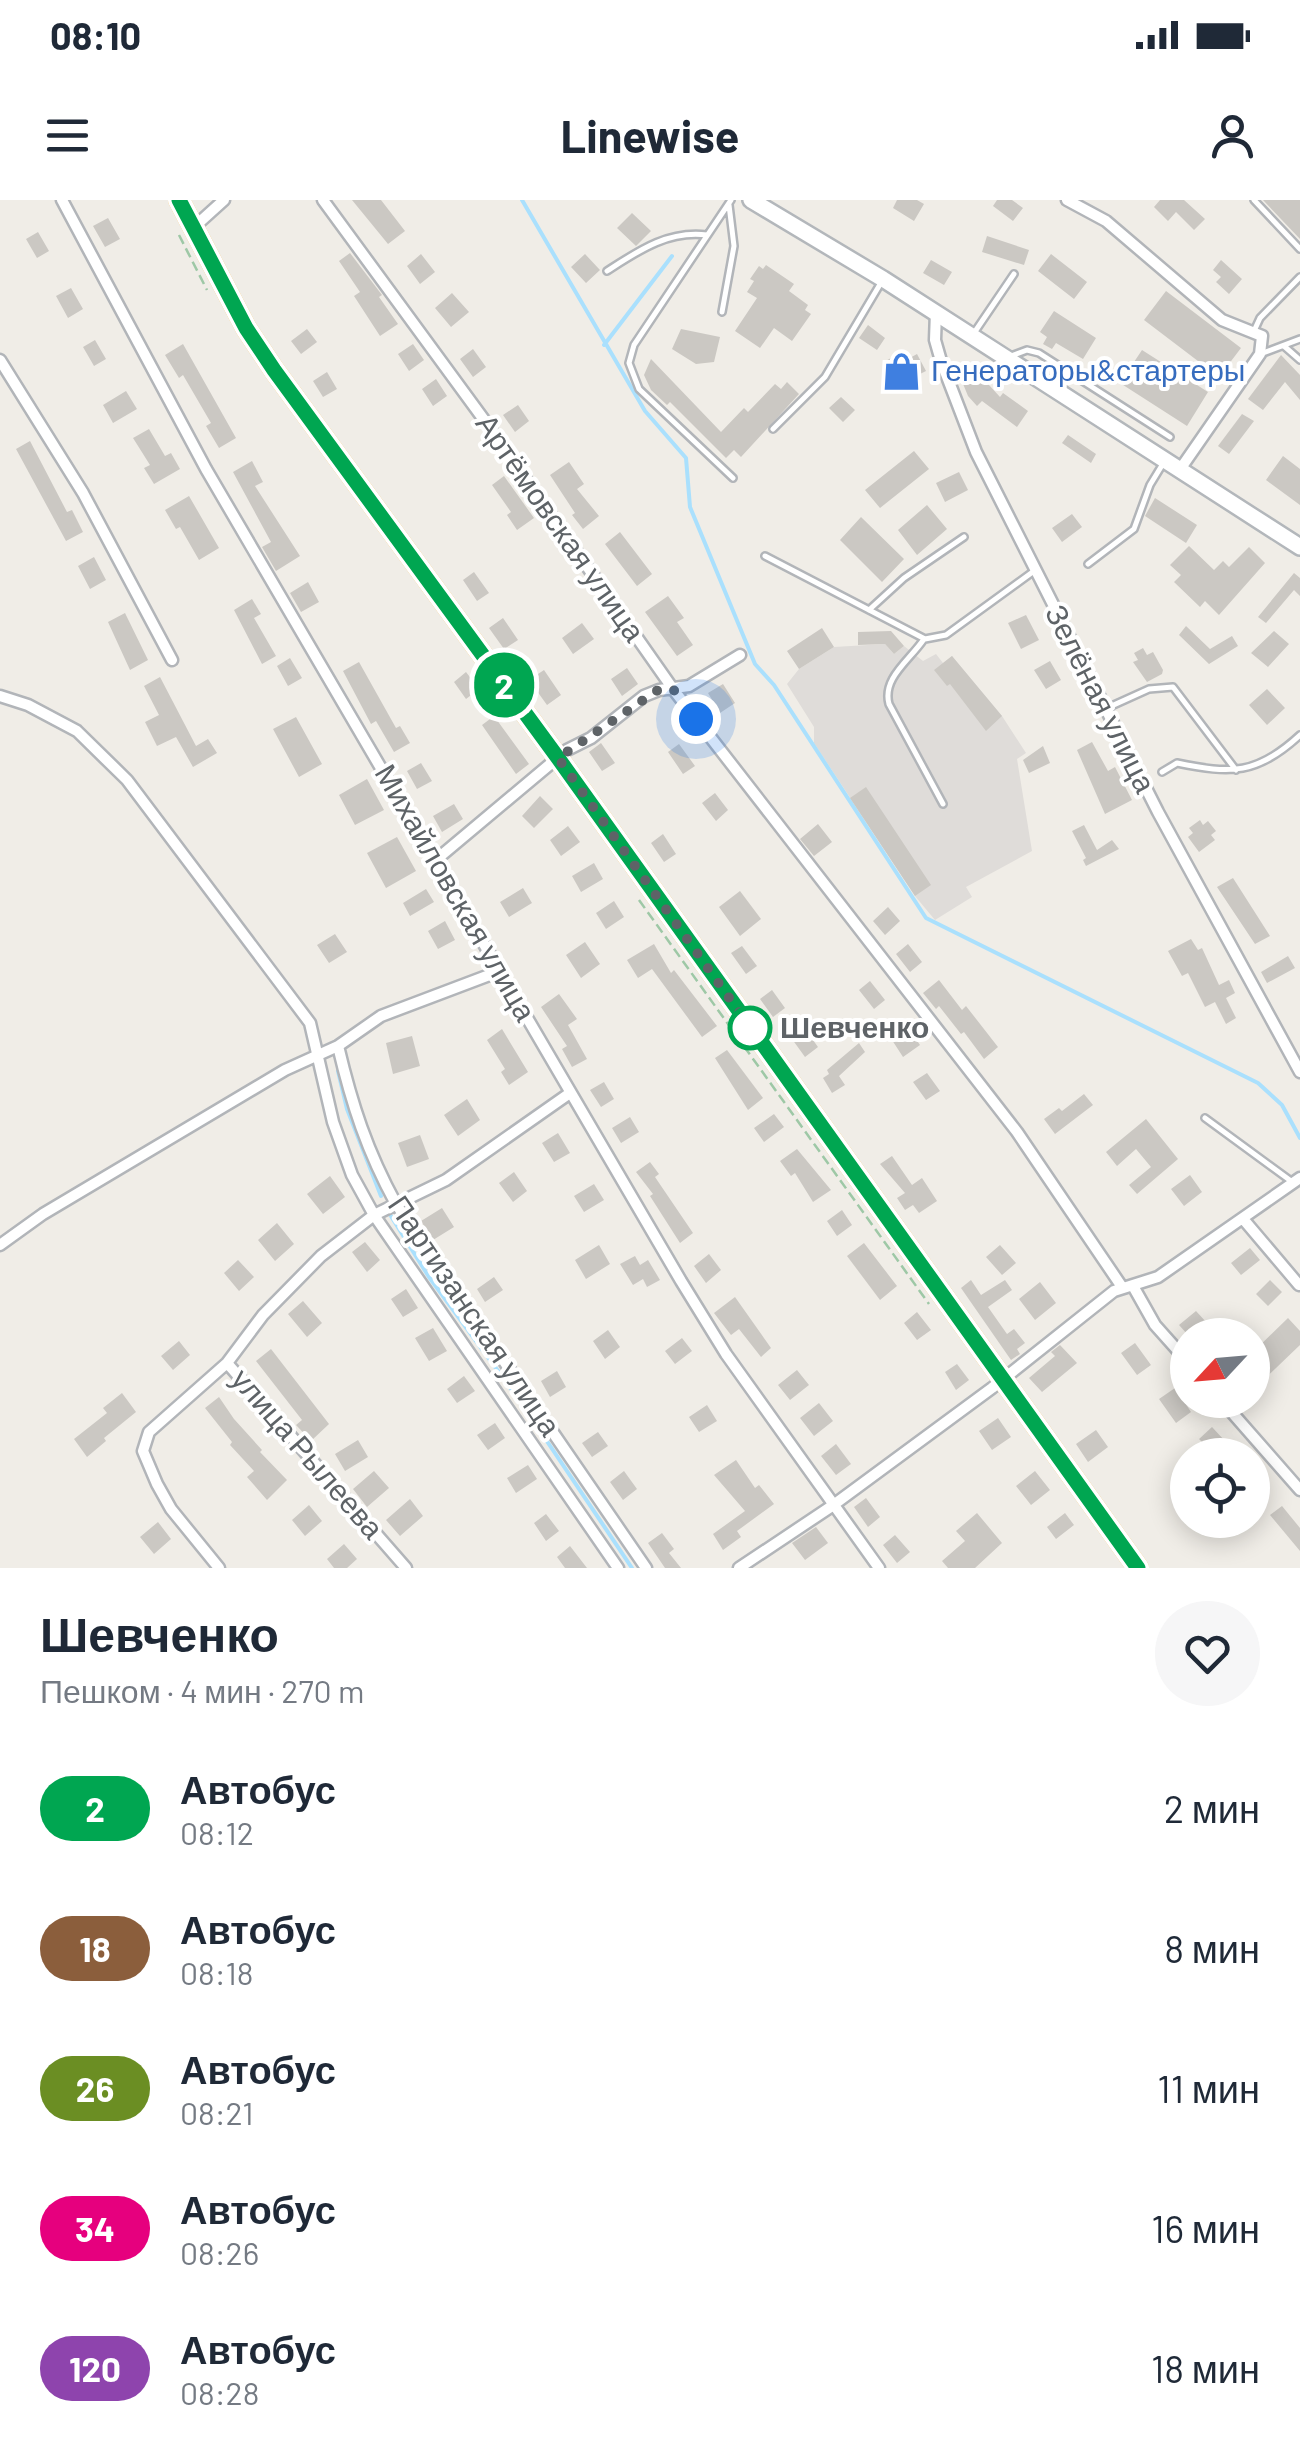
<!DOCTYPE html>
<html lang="ru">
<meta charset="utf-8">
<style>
:root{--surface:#fff;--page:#f6f6f7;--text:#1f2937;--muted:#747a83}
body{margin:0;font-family:Barlow,sans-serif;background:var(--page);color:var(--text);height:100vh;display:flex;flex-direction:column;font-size:38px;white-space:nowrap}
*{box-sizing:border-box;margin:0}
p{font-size:32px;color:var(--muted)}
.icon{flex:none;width:55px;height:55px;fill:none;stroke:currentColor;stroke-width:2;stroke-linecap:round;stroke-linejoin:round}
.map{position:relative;height:1368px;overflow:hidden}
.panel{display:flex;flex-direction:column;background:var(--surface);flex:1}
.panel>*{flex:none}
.badge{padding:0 20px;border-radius:32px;font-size:35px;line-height:65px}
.needle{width:65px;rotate:244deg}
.buttons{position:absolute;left:1170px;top:1118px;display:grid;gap:20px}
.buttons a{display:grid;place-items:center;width:100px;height:100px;border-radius:50%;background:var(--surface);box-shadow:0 5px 25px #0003;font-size:50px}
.you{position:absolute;width:50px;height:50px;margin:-25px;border:8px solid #fff;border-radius:50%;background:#1a73e8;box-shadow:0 0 0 15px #1a73e833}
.map>.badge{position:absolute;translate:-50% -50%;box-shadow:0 0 0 5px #fff}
.round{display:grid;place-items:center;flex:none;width:105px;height:105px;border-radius:52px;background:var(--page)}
.overview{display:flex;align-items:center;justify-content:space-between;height:170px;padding:0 40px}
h1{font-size:48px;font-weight:700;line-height:75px}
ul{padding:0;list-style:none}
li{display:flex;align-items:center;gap:30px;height:140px;padding:0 40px}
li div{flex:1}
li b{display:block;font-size:38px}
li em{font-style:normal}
li .badge{min-width:110px;font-weight:700;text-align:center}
.status{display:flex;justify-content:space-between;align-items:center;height:70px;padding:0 50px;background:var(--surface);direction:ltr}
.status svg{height:28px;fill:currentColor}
header{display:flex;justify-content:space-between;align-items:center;height:130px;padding:0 40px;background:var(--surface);font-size:45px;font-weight:700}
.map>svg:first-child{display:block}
.industrial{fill:#dfdcd9}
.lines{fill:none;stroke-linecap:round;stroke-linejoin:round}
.stream{stroke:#aae0fd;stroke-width:4}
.building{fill:#cbc8c3}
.lane-casing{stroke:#b2b5b9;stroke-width:10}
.street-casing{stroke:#b2b5b9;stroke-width:15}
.secondary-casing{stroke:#b3b7bb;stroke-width:20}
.primary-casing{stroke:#eebb62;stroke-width:22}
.path{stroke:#9ec8a6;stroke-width:2.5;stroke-dasharray:10 5;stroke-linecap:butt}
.lane{stroke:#fff;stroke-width:5}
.street{stroke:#fff;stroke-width:10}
.secondary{stroke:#fff;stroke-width:15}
.primary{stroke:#fdeaaf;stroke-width:18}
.line-casing{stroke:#fff;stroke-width:22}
.line{stroke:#00a651;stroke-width:15}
.walk{stroke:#5e6367;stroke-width:10;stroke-dasharray:0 18}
.stop-dot{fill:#fff;stroke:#00a651;stroke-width:5}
.labels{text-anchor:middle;stroke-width:8;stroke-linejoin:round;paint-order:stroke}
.shop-label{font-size:30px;fill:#366cbe;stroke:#fff;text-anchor:start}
.street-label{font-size:30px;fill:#5e6367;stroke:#fff}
.stop-label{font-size:30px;font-weight:bold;fill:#5e6367;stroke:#fff;text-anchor:start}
</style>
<div class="status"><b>08:10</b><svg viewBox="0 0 49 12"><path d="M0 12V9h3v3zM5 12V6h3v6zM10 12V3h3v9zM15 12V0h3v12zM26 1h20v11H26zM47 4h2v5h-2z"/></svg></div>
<header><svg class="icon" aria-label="menu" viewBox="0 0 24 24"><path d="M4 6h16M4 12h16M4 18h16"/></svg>Linewise<svg class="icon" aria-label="person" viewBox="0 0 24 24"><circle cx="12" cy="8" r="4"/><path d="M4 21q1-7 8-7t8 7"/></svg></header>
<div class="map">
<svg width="1300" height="1368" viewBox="0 0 1300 1368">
<rect width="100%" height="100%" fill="#f0ede7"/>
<path class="industrial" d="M885 444 894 454 904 446 923 461 936 454 943 463 952 456 1002 516 1026 553 1017 559 1032 651 966 687 972 697 935 720 915 696 814 543V527L787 484 799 469 834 447Z"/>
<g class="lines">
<path class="stream" d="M522 0 645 211 686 258 690 307 755 464 774 485 926 718 1258 883 1282 905 1300 938
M604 145 672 56
M338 871 347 909 381 996
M389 1013 429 1077 520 1201 632 1368"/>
</g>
<path class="building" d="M352 0H381L405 31 388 44Z
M897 0H917L924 4 914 21 893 8Z
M997 0H1012L1023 8 1013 21 993 6Z
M1160 0H1184L1205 19 1194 30 1176 12 1168 21 1154 7Z
M1263 0H1300V39Z
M632 13 651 31 636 46 617 28Z
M108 18 120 39 105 47 93 26Z
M38 32 49 51 37 58 26 39Z
M987 36 1029 50 1024 65 982 52Z
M350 53 382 95 379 97 398 124 380 136 354 96 360 92 339 61Z
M421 54 435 72 420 84 407 66Z
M585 54 600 70 586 83 571 67Z
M1051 54 1087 82 1074 99 1038 71Z
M931 60 952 72 944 85 923 73Z
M1221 60 1242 79 1229 94 1216 82 1221 77 1213 70Z
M766 65 794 84 789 91 808 105 805 110 811 114 792 141 774 128 760 148 735 131 757 98 747 92 754 81 750 79 759 66 763 69Z
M71 88 83 109 68 118 56 96Z
M1166 91 1241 148 1219 177 1144 120Z
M452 93 469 112 451 127 435 108Z
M1054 111 1096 138 1083 159 1056 143 1052 149 1043 144 1047 137 1040 132Z
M868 125 885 138 877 150 859 138Z
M307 129 317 142 301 154 291 141Z
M681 129 720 137 714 162 696 164 672 149Z
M95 140 106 159 94 166 83 147Z
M183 144 236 238 219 248 206 226 211 223 183 175 179 178 165 155Z
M413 144 424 160 409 171 398 154Z
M473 149 486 167 473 177 460 159Z
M1142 150 1208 192 1187 226 1120 183Z
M903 151 908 159 917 154 926 171 896 186 884 162Z
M1281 155 1300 175V200L1285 182 1263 210 1248 199Z
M651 159 721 232 744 208 748 212 775 184 781 189 787 182 799 194 741 257 734 250 726 258 670 202 667 205 651 190 644 175Z
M968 162 1000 197 1003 193 1028 211 1017 227 982 201 977 206 968 196 959 174Z
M327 172 337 189 323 197 313 181Z
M436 179 447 196 433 206 422 189Z
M126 191 137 209 113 223 103 205Z
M841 197 855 210 843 222 829 208Z
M518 205 529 221 515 232 503 215Z
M1242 214 1254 221 1229 254 1218 246Z
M149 229 165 256 171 253 180 269 154 284 144 268 150 265 133 238Z
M1068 235 1096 254 1091 263 1062 243Z
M30 241 67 312 72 310 83 332 66 341 16 249Z
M914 251 929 269 880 308 865 290Z
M1283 256 1300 269V305L1266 280Z
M252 261 263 282 255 286 300 356 276 371 262 347 271 342 233 272Z
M569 262 584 284 577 289 599 316 583 329 572 315 575 313 550 275Z
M959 272 968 290 945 302 936 283Z
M504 276 534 318 517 330 507 315 511 312 492 285Z
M189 296 219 348 199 360 180 327 176 329 165 310Z
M1155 298 1197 325 1186 343 1145 316Z
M927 305 947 329 917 355 898 330Z
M1072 314 1082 327 1062 342 1052 328Z
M861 317 904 359 882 382 840 340Z
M620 332 652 374 637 386 605 344Z
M1189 346 1214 370 1223 361 1229 367 1249 347 1265 363 1219 415 1205 401 1200 407 1174 382 1181 375 1170 365Z
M94 357 106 380 90 389 78 366Z
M474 372 489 393 477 401 463 380Z
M1294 373 1300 378V396L1294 390 1266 423 1258 417Z
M308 382 319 402 301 412 290 393Z
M668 396 684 418 677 422 693 445 677 456 645 412Z
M252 399 261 414 254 418 276 456 262 464 234 410Z
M125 413 148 460 130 470 108 422Z
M1026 415 1039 440 1021 449 1008 423Z
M503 418 518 440 504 449 489 428Z
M582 423 594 439 573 454 562 438Z
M1186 426 1210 449 1232 436 1238 446 1209 464 1179 435Z
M822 428 834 447 799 469 787 451Z
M891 431 904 446 894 454 885 444 858 445V432Z
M1274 431 1289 444 1268 467 1251 453Z
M1143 448 1147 455 1153 452 1163 470 1162 474 1147 482 1133 462 1138 460 1134 453Z
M952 456 1002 516 986 531 950 484 947 486 934 470Z
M290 458 302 478 288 486 277 466Z
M1050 461 1061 480 1046 489 1034 470Z
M359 462 396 528 400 526 410 543 394 552 376 521 371 524 343 471Z
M627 468 638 484 622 496 611 479Z
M544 470 561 495 547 505 529 480Z
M466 472 479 489 466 499 454 482Z
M160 477 196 546 208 539 217 553 193 567 176 537 157 546 145 522 159 515 144 486Z
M723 484 735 503 720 513 708 493Z
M1267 489 1285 508 1267 525 1249 505Z
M494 516 529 564 516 574 482 525Z
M296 517 322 564 299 577 273 529Z
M1092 542 1108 571 1115 567 1132 600 1105 614 1077 550Z
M601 543 615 563 602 571 589 552Z
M679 544 695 566 683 574 668 552Z
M1043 546 1050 563 1029 573 1023 560Z
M421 563 432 581 417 589 407 571Z
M367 579 384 610 355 625 339 595Z
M866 587 931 685 915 696 850 598Z
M715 593 728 610 716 621 702 603Z
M540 596 553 609 534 628 522 616Z
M454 604 463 619 442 632 433 616Z
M1200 620 1203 625 1208 621 1216 631 1211 635 1215 640 1199 652 1188 637 1193 633 1189 628Z
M818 624 832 642 814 656 800 639Z
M1084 625 1097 650 1112 640 1119 649 1086 666 1083 660 1086 658 1072 631Z
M568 626 580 642 561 656 550 640Z
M663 634 676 654 664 662 651 643Z
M397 637 416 671 386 688 367 653Z
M594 663 603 679 581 692 572 676Z
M1233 678 1270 736 1255 744 1217 687Z
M523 688 532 703 509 717 500 702Z
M426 689 434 702 410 716 403 703Z
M740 691 761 719 740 736 719 707Z
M614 701 624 717 606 729 596 713Z
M888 707 900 721 885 735 873 721Z
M445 721 455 740 438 749 428 731Z
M335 734 347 752 329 763 317 745Z
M1191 739 1198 750 1202 748 1219 785 1229 780 1235 793 1226 798 1236 818 1226 824 1215 802 1205 807 1188 773 1182 776 1168 751Z
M585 742 600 764 581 778 566 755Z
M654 744 671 773 674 770 717 826 702 837 652 769 638 778 627 760Z
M908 744 922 762 910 772 896 754Z
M742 746 757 766 746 774 731 753Z
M1288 756 1295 768 1267 783 1261 772Z
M939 780 962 810 966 806 998 847 984 859 964 832 961 834 939 806 936 809 923 793Z
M870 781 885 800 874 809 859 790Z
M772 790 785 808 773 817 760 799Z
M559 794 577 819 568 825 587 859 572 867 562 849 567 846 541 807Z
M502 829 528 872 509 885 501 872 505 869 487 840Z
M805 829 818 847 805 857 792 839Z
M909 829 920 845 903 857 892 840Z
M412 836 420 866 393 874 386 843Z
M859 843 865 852 839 876 845 885 832 893 823 878 829 874 827 870Z
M727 850 763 898 748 910 715 858Z
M927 873 940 891 926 900 913 882Z
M604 882 614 899 601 907 590 890Z
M1084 894 1093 905 1055 934 1044 919 1059 908 1062 911Z
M467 899 480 920 458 936 444 915Z
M774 914 784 927 764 942 754 928Z
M630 917 639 932 621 943 612 928Z
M1146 919 1178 959 1137 994 1129 985 1151 967 1136 949 1117 966 1106 952Z
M558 933 570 953 554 962 542 943Z
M420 935 429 959 407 967 398 943Z
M797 949 831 990 813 1002 795 973 791 976 780 961Z
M892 956 912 985 922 978 937 1001 919 1013 913 1005 905 1010 897 998 905 993 880 964Z
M650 962 659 974 655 977 693 1033 680 1043 650 996 653 994 636 972Z
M514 972 527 991 513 1002 499 983Z
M1190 975 1202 992 1184 1006 1171 989Z
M330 976 345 997 323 1014 307 994Z
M594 984 604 1000 584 1012 574 996Z
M442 1008 454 1027 433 1040 421 1021Z
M842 1010 852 1025 837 1036 827 1021Z
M277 1023 294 1044 275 1061 258 1040Z
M365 1042 380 1060 367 1072 352 1052Z
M864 1043 897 1086 880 1100 847 1056Z
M599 1045 610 1064 586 1079 575 1060Z
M1000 1045 1016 1063 1002 1075 986 1057Z
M1250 1048 1260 1060 1241 1075 1231 1063Z
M709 1054 721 1070 706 1083 694 1066Z
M635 1056 640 1065 648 1060 660 1080 647 1087 643 1079 633 1085 620 1064Z
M238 1060 254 1077 239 1091 224 1073Z
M494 1077 503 1090 485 1102 477 1089Z
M971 1080 981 1095 1005 1080 1012 1090 988 1107 1007 1134 1014 1129 1025 1143 1017 1149 1020 1154 1011 1160 961 1088Z
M1270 1080 1282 1092 1268 1106 1256 1094Z
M1040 1082 1056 1103 1035 1120 1019 1099Z
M406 1089 418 1108 403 1117 391 1099Z
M735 1097 771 1148 761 1157 739 1129 731 1135 714 1113Z
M303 1101 322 1123 307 1137 288 1114Z
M1196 1111 1207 1123 1193 1135H1188L1179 1125Z
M917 1112 931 1130 917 1140 904 1123Z
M1288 1118 1300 1131V1145L1252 1191V1153Z
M433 1128 447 1151 429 1161 415 1138Z
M608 1130 620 1147 605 1159 593 1141Z
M682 1138 692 1151 675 1164 665 1151Z
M179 1141 190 1155 173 1170 161 1156Z
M1135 1143 1151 1165 1137 1175 1121 1153Z
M1060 1145 1077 1163 1042 1192 1029 1178 1055 1156 1051 1152Z
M271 1149 329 1224 311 1241 296 1225 302 1220 256 1161Z
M957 1164 969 1180 956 1190 945 1172Z
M797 1170 809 1185 790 1200 778 1185Z
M557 1171 566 1187 550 1197 541 1181Z
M464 1176 475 1191 457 1203 447 1189Z
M1175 1188 1191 1212 1176 1223 1159 1199Z
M122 1193 136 1212 104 1238 106 1241 87 1257 74 1239 107 1213 103 1208Z
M219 1197 234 1219 262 1250 260 1252 287 1280 267 1300 247 1277 254 1271 230 1245 232 1242 205 1208Z
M819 1203 833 1221 814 1236 800 1218Z
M707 1205 717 1221 699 1232 689 1217Z
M998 1218 1011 1237 992 1250 979 1231Z
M495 1223 505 1238 488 1250 477 1235Z
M1212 1227 1225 1241 1213 1253 1199 1239Z
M1096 1230 1108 1247 1088 1262 1076 1244Z
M598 1232 608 1246 592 1257 582 1243Z
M358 1240 368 1257 345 1271 335 1254Z
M836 1244 851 1264 836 1275 821 1256Z
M736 1260 755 1288 759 1285 774 1304 737 1331 741 1337 723 1350 713 1334 745 1311 714 1275Z
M528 1265 537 1279 516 1293 507 1278Z
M374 1271 389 1288 367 1307 353 1289Z
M624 1271 637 1289 623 1300 610 1282Z
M1035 1271 1050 1290 1031 1305 1016 1286Z
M866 1298 880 1317 868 1327 854 1307Z
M410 1299 423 1316 400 1336 386 1320Z
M309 1305 322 1321 305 1336 292 1320Z
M1282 1306 1300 1328V1351L1270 1315Z
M977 1313 1002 1343 975 1368H948L942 1361 965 1341 956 1331Z
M1065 1313 1074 1325 1056 1339 1047 1327Z
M546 1314 559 1331 546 1341 534 1323Z
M158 1322 171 1339 154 1354 140 1337Z
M816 1327 828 1343 805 1360 792 1343Z
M662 1333 674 1349 669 1353 681 1368H665L648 1343Z
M895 1335 910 1352 897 1363 883 1345Z
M344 1344 357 1359 347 1368H334L327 1359Z
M570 1346 587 1368H565L557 1357Z"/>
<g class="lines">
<defs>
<path id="lane" d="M731 0 634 145 629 163 639 189 733 278
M1254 0 1300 49
M607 71C638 51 668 30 707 35
M722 112 734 46 729 5
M1254 131 1260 118 1300 77
M974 133 1014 74
M1284 146 1300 160
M1263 153 1300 139
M1011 156 1027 150 1039 153 1170 237
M773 229 825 177 882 81
M765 356 925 439 946 435 1034 371
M1088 364 1134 329 1150 285 1164 262
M869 410 904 378 964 337
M924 439C910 460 882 478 889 504L943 604
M1107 508 1149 489 1173 487 1236 570
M1162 572 1177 563C1231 574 1257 575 1300 535
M1205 918 1291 981"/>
<path id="street" d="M62 0 206 269 681 1081 726 1154 879 1368
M323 0 490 228 673 489 1017 932 1122 1087
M1067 0 1106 21 1222 120 1262 136 1260 154 1181 268
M193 28 224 0
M936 112 935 140 941 161 976 252 1158 612 1300 872
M0 160 83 293 172 460
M0 496 28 505 77 531 127 580 310 823 333 922 352 975 374 1015 618 1368
M437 659 567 550 591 538 644 496 659 490 689 486 740 455
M338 846C352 905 367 951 396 1004L646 1368
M1244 1020 1299 1085
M0 1045 43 1014 285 870 338 846 381 816 500 771
M1133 1086 1155 1125 1188 1162
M227 1163 406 1368
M1221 1200 1300 1290
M219 1368 171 1309 157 1284 143 1251 149 1232 227 1163 263 1115 321 1056 374 1015 446 980 570 893
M739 1368 832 1306 992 1188 1114 1091 1158 1077 1300 978"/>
<path id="secondary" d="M751 0 883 79 1300 347"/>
<path id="primary" d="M179 0 246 128 274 170 558 558 1138 1368"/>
</defs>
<use href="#lane" class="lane-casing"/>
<use href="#street" class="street-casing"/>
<use href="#secondary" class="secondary-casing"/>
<use href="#primary" class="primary-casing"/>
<path class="path" d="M179 35 207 90
M639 700 929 1104"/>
<use href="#lane" class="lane"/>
<use href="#street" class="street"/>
<use href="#secondary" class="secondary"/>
<use href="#primary" class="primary"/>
</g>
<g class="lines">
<defs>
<path id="line" d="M179 0 246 128 274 170 558 558 1138 1368"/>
</defs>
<use href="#line" class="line-casing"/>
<use href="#line" class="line"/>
<path class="walk" d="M696 519 673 489 658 490 558 558 752 830 750 828"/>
</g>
<defs>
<symbol id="shop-bare" viewBox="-9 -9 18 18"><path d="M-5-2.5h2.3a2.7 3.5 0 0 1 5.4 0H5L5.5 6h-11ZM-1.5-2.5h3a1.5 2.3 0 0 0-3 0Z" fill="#3f7fe0" stroke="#fff" stroke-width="2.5" paint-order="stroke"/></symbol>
</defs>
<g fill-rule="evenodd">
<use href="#shop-bare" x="874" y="144" width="55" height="55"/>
</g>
<circle class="stop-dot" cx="750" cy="828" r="20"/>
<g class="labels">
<g class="shop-label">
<text x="931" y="181">Генераторы&amp;стартеры</text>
</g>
<g class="street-label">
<text transform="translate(560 328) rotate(55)" y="10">Артёмовская улица</text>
<text transform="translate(1100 499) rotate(63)" y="10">Зелёная улица</text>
<text transform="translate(455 693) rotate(60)" y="10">Михайловская улица</text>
<text transform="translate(474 1116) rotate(56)" y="10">Партизанская улица</text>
<text transform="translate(307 1254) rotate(49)" y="10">улица Рылеева</text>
</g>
<g class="stop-label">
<text x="780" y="838">Шевченко</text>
</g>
</g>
</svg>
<div class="buttons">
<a><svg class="needle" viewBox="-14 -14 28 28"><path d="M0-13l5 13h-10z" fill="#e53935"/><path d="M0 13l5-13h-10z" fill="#747a83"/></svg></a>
<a><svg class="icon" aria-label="locate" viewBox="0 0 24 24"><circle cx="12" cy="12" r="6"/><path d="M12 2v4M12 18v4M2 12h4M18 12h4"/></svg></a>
</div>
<div class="you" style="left:696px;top:519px"></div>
<b class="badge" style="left:504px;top:485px;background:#00a651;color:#fff">2</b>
</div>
<section class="panel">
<div class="overview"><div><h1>Шевченко</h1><p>Пешком · 4 мин · 270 m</p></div><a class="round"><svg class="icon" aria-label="heart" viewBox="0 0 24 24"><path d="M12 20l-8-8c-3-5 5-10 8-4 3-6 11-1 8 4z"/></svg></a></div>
<ul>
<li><span class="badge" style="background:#00a651;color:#fff">2</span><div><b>Автобус</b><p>08:12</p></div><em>2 мин</em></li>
<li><span class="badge" style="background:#8b5e3c;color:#fff">18</span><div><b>Автобус</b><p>08:18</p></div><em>8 мин</em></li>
<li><span class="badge" style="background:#6b8e23;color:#fff">26</span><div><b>Автобус</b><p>08:21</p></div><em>11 мин</em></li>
<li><span class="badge" style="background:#e6007e;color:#fff">34</span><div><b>Автобус</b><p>08:26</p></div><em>16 мин</em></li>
<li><span class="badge" style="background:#8e44ad;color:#fff">120</span><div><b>Автобус</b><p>08:28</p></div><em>18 мин</em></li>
</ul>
</section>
